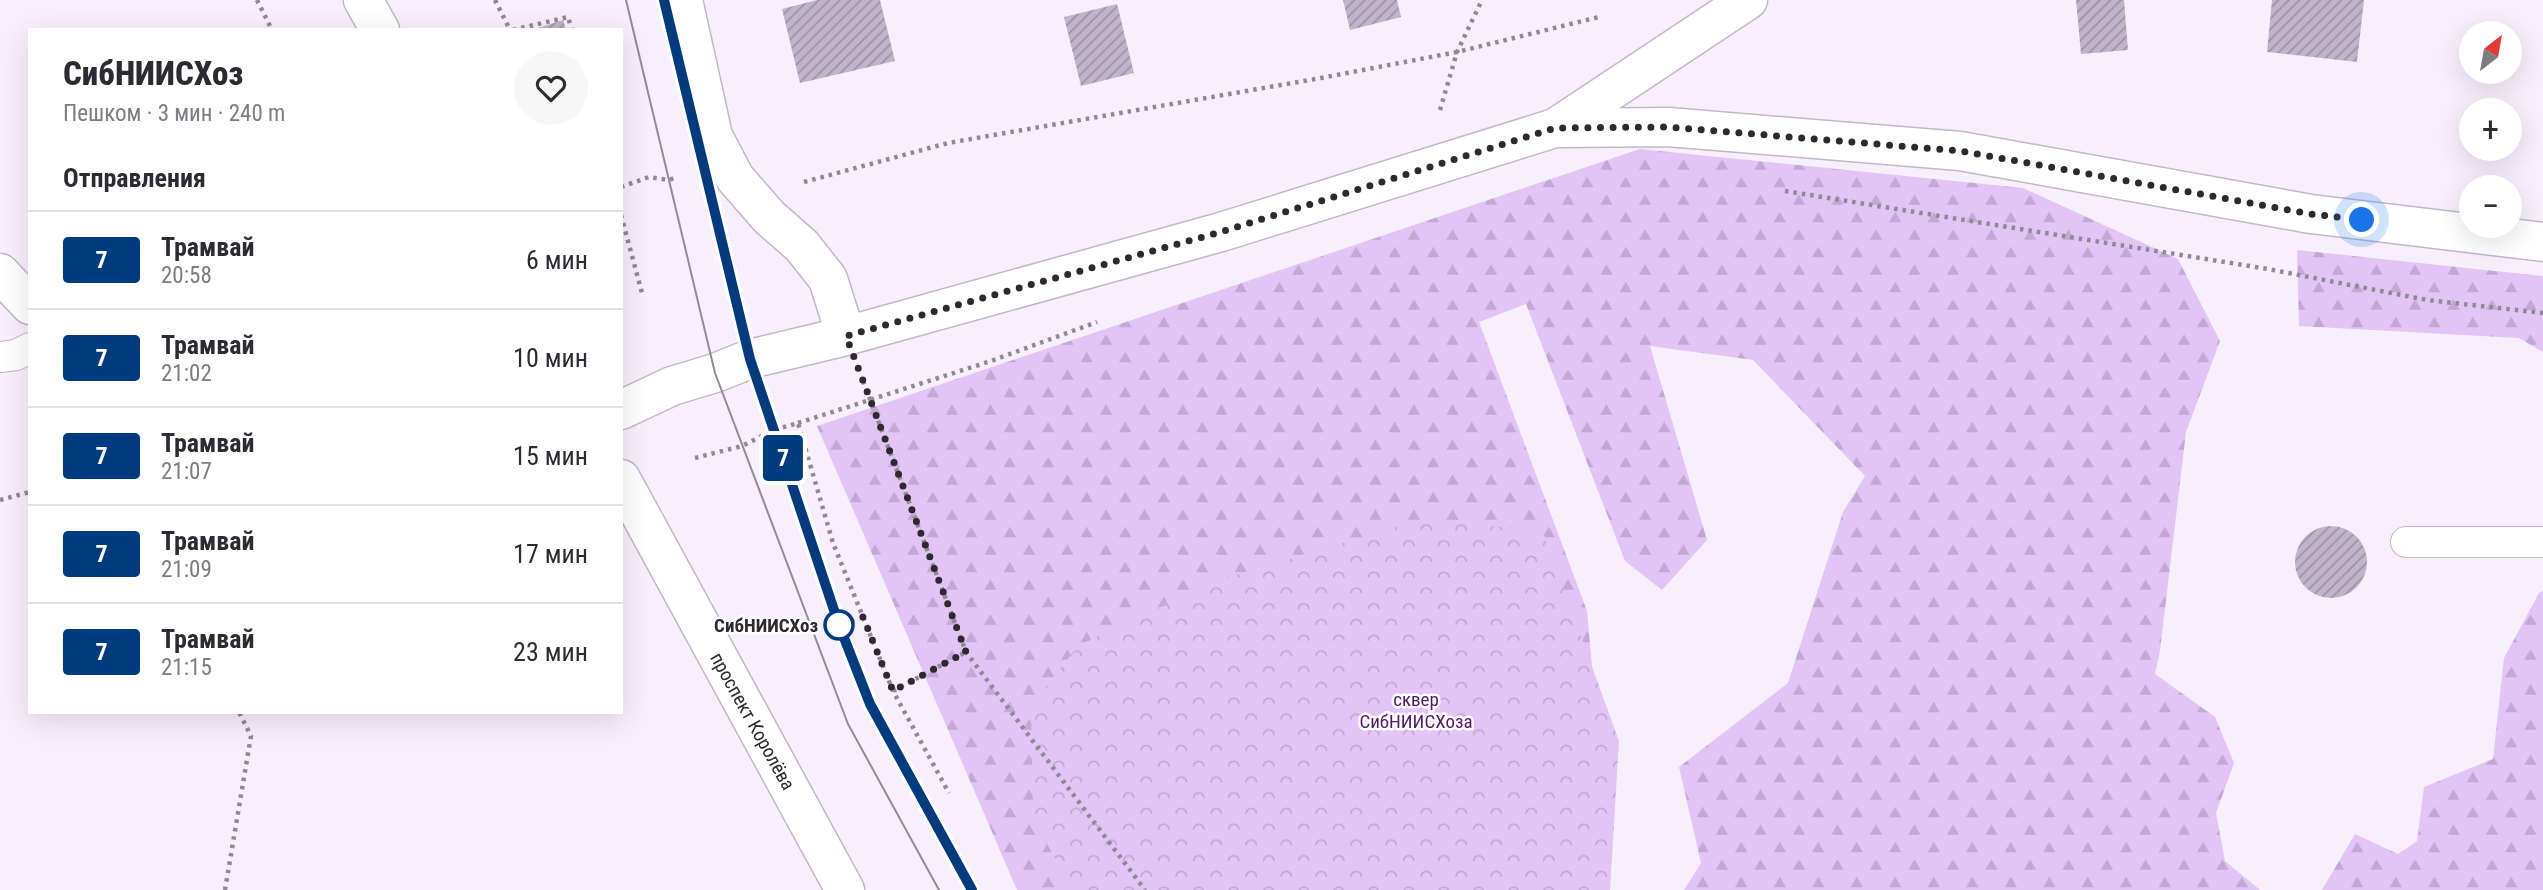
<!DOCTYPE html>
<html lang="ru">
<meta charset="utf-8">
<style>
:root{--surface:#fff;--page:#f7f7f7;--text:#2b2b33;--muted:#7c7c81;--line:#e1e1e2}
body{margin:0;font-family:"Roboto Condensed",sans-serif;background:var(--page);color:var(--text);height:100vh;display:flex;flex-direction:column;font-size:26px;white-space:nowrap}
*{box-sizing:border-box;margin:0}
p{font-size:23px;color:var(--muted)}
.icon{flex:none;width:38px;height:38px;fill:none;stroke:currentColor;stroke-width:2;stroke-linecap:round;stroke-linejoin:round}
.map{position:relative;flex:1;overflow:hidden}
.sheet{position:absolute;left:28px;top:28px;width:595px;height:686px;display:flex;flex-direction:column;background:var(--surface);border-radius:0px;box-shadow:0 7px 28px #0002}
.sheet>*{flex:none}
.badge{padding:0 14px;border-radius:5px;font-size:24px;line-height:46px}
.needle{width:46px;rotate:31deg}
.tools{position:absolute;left:2459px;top:21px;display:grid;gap:14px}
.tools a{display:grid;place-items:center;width:63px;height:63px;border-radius:50%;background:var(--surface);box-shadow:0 7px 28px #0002;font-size:35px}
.you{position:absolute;width:35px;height:35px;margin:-18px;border:5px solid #fff;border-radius:50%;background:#1a73e8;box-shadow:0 0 0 10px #1a73e833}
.map>.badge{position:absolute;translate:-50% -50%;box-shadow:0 0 0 4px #fff}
h2{padding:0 35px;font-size:26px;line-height:63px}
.round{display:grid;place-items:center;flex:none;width:74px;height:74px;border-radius:37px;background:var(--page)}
.summary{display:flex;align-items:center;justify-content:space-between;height:119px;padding:0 35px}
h1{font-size:33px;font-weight:800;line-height:52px}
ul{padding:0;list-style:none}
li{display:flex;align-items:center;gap:21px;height:98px;padding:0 35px;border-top:2px solid var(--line)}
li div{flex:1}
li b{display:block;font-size:26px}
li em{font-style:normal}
li .badge{min-width:77px;font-weight:700;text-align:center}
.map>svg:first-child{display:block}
.forest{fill:url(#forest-firs)}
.park{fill:url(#park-crowns)}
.building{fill:url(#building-hatch)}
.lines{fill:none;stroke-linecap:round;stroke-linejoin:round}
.service-casing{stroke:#c3b6cb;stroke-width:32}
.minor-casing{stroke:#c3b6cb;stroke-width:41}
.secondary-casing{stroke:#c3b6cb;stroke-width:41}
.path{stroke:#8f8993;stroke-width:4.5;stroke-dasharray:3.5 5;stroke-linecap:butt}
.service{stroke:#fff;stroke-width:30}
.minor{stroke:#fff;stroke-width:38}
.secondary{stroke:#fff;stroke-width:38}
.tram{stroke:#918b95;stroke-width:2}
.line-casing{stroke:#fff;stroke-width:16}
.line{stroke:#003b80;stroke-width:10}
.walk{stroke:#2e2931;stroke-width:7;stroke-dasharray:0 12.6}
.stop-dot{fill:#fff;stroke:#003b80;stroke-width:3.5}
.labels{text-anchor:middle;stroke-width:5;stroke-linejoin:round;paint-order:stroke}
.stop-label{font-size:19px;font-weight:bold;fill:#2e2931;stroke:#fff;text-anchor:end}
.park-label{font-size:19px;fill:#50186b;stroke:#fff}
.street-label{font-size:19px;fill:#2e2931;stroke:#fff}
</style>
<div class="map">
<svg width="2543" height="890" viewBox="0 0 2543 890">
<defs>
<pattern id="forest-firs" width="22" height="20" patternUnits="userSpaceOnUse" patternTransform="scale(1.75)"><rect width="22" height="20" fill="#e2c4f6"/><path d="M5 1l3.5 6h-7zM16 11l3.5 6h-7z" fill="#c2a8d3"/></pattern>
<pattern id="park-crowns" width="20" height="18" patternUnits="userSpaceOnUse" patternTransform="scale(1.75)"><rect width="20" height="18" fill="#e2c4f6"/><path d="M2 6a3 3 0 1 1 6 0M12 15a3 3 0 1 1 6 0" fill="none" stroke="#c2a8d3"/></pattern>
<pattern id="building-hatch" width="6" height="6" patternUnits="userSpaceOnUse" patternTransform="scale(1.75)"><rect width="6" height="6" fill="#c1b4ca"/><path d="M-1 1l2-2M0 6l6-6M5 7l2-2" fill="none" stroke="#9d92a5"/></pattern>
</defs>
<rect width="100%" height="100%" fill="#f7effc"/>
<path class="forest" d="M1640 149 2023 188 2178 259 2220 341 2186 432 2160 651 2155 674 2215 717 2234 763 2216 813 2225 861 2260 890H1684L1701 863 1679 767 1788 683 1843 512 1865 476 1753 360 1650 346 1707 540 1662 590 1625 561 1526 304 1479 322 1587 611 1598 733 1168 890H1017L817 426Z
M2297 250 2543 276V352L2519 338 2299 326Z
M2543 591V890H2322L2355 834 2398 854 2417 841 2424 787 2493 759 2504 658 2539 593Z"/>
<path class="park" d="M1428 518 1543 532 1619 741 1610 890H1073L1033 819 1031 705 1079 645 1225 578Z"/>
<path class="building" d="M817 0H880L895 61 800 83 782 9Z
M1343 0H1397L1401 17 1350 30Z
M2076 0H2124L2128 50 2081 54Z
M2272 0H2364L2357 62 2267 52Z
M1117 4 1134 73 1081 86 1064 17Z
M563 20 566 30H535V29Z
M2295 562a36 36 0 1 1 72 0a36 36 0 1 1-72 0Z"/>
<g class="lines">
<defs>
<path id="service" d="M0 357 16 355 30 348
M2406 542H2543"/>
<path id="minor" d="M683 0 713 136 735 178 769 217 802 246 828 279 846 336
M1555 128 1748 0
M0 273 30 305
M621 410 672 386 715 373 750 359 846 336 1221 232 1555 128 1668 127 1960 151 2311 214 2543 242"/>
<path id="secondary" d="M363 0 380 30
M621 479 845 890"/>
</defs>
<use href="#service" class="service-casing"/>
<use href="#minor" class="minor-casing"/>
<use href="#secondary" class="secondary-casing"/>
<path class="path" d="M257 0 272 30
M495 0 510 30
M513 30 568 17 572 30
M1440 110 1457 52 1482 0
M804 182 948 143 1321 78 1457 52 1599 17
M621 187 649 177 669 180 677 177
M1785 191 2268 269 2427 300 2543 313
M621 215 642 293
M863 381 966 652 1145 890
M798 423 991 361 1097 322
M695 458 742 446 774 430 798 423 833 543 893 691 949 793
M0 500 30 492
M893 691 966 652
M225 890 251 736 239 712"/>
<use href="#service" class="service"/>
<use href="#minor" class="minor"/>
<use href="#secondary" class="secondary"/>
<path class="tram" d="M626 0 715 373 848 724 939 890
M664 0 750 359 839 625 870 704 972 890"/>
</g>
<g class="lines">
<defs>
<path id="line" d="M664 0 750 359 839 625 870 704 972 890"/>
</defs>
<use href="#line" class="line-casing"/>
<use href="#line" class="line"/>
<path class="walk" d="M839 625 863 617 893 691 966 652 846 336 1221 232 1555 128 1668 127 1961 151 2311 214 2362 220"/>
</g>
<circle class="stop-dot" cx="839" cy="625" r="14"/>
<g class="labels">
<g class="stop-label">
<text x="818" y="632">СибНИИСХоз</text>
</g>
<g class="park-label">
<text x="1416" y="706">сквер<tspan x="1416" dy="22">СибНИИСХоза</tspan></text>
</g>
<g class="street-label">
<text transform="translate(753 721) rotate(61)" y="7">проспект Королёва</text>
</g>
</g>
</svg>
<div class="tools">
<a><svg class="needle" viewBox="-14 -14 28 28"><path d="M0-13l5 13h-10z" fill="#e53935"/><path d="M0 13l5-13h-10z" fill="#7c7c81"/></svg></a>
<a>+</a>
<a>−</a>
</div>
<div class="you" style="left:2362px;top:220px"></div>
<b class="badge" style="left:783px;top:458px;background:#003b80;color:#fff">7</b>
<section class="sheet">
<div class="summary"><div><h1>СибНИИСХоз</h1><p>Пешком · 3 мин · 240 m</p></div><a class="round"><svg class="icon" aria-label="heart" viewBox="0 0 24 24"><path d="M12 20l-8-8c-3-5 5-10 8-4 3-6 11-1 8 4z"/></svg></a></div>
<h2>Отправления</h2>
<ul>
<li><span class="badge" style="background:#003b80;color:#fff">7</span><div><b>Трамвай</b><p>20:58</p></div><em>6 мин</em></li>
<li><span class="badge" style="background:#003b80;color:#fff">7</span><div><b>Трамвай</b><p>21:02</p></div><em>10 мин</em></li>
<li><span class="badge" style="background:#003b80;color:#fff">7</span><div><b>Трамвай</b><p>21:07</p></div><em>15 мин</em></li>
<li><span class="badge" style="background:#003b80;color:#fff">7</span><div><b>Трамвай</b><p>21:09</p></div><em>17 мин</em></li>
<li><span class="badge" style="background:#003b80;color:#fff">7</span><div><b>Трамвай</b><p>21:15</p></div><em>23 мин</em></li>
</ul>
</section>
</div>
